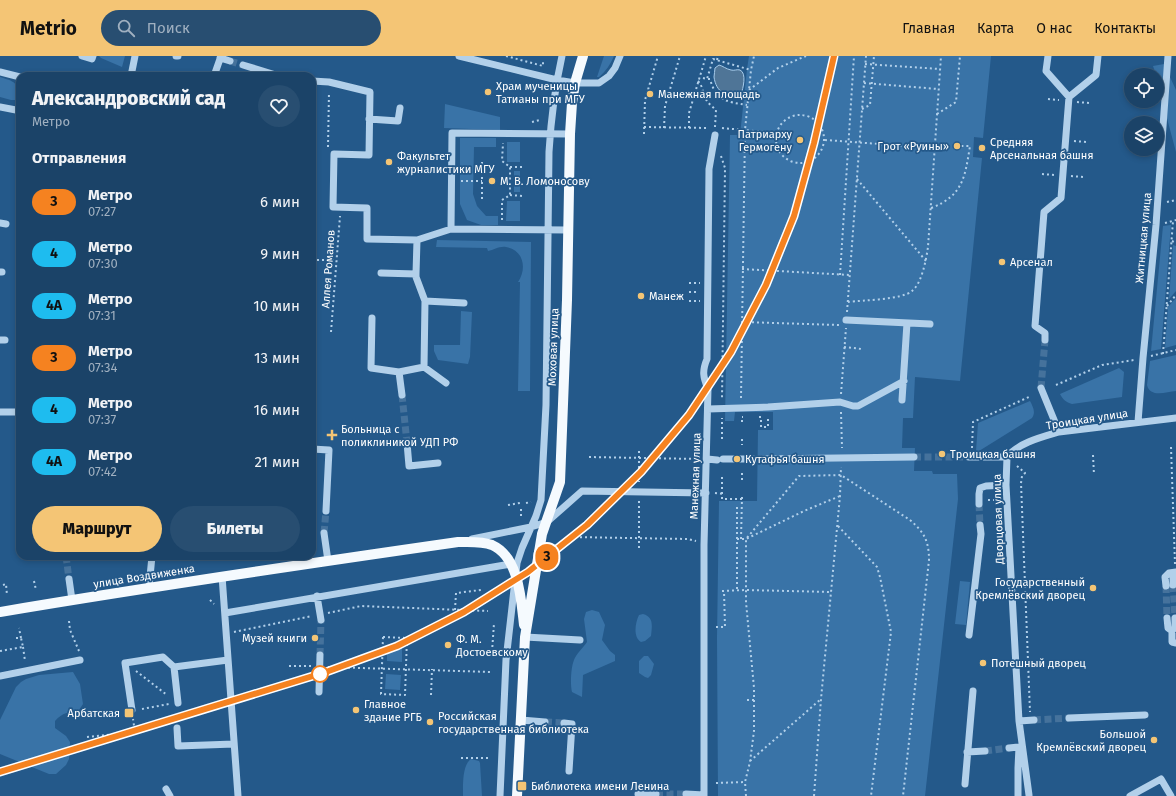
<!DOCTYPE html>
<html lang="ru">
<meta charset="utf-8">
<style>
:root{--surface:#1b4368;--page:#284e71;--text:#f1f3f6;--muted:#a0b0c0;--line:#395c7c;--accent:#f4c575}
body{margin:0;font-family:"Fira Sans",sans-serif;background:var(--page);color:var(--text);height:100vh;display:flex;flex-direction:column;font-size:15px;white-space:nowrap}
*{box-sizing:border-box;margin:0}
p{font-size:13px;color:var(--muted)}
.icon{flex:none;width:22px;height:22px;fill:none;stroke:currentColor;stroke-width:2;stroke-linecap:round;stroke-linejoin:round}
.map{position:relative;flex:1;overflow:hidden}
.details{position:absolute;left:16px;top:16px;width:300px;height:488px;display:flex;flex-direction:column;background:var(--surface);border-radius:12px;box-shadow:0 2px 6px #0003,0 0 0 1px var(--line)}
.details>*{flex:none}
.badge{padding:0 8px;border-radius:13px;font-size:14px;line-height:26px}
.fabs{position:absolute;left:1124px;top:12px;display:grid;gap:8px}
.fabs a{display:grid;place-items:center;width:40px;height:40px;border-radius:50%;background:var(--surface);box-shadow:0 2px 6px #0003,0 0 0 1px var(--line);font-size:20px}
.map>.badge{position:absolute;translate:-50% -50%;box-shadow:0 0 0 2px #fff}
h2{padding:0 16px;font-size:15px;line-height:36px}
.round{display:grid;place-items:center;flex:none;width:42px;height:42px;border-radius:21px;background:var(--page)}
.summary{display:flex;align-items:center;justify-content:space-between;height:68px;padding:0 16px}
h1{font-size:19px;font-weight:800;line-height:30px}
.button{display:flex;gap:8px;margin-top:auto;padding:8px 16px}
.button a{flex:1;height:46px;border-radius:24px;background:var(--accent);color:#111;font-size:16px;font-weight:800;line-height:46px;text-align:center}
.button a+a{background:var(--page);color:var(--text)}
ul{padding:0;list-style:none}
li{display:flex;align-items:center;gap:12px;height:52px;padding:0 16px}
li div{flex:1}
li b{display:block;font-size:15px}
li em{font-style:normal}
li .badge{min-width:44px;font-weight:700;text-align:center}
header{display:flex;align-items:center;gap:24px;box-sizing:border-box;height:56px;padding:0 20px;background:var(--accent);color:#111}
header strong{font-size:19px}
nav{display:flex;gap:22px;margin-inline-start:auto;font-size:14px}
.search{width:280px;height:36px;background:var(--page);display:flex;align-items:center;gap:10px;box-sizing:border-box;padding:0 14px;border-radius:22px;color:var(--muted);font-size:15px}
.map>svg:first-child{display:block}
.green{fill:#3973a7}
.water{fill:#4f7597;stroke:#a6cbeb}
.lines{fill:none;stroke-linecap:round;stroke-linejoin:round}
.minor-tunnel{stroke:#45729c;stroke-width:7;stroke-dasharray:7 3.5;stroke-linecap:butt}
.path{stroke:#b2d0ea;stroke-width:2;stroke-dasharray:2 3;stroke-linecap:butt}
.minor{stroke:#b2d0ea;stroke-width:7}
.major{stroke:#f5fafe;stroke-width:10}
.minor-bridge{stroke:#b2d0ea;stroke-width:7}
.line-casing{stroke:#fff;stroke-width:9}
.line{stroke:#f58220;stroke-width:6}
.poi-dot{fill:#f4c575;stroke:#24598a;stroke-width:1.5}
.stop-dot{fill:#fff;stroke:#f58220;stroke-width:2}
.labels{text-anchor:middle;stroke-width:3.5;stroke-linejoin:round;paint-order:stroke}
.poi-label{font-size:11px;fill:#fff;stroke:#24598a;text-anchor:start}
.street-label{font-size:11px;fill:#fff;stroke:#24598a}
</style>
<header>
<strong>Metrio</strong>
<div class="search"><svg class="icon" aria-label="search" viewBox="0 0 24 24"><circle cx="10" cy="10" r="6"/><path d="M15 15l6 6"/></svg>Поиск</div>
<nav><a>Главная</a><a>Карта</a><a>О нас</a><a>Контакты</a></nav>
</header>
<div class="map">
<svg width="1176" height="740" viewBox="0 0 1176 740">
<rect width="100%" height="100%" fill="#24598a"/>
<path class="green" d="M99 0H125L122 11 101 2Z
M604 0H614C610 9 606 15 599 21H597Z
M749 0H991L983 82 974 81 973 101 982 102 960 325 915 321 913 362H903L902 392H915L914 415H932L933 418H957L958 443 925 740H718L717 582 719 445H757L758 374H773V356H735L734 365H725L730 79H740L747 13Z
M1164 8 1176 34V96L1157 25V19H1156L1153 10Z
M0 21C13 25 20 27 20 42L18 44H11L0 41Z
M445 48 500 61V74L444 72Z
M460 82H496V91H474L473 138 477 150 486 160H498V169H481L467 164 460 148Z
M507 86H520V106H507Z
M514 115H520V136H514Z
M507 145H520V165H506Z
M1171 169 1161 293 1151 295 1163 170Z
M437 184 531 186 530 335H518L520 226H518C527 213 524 194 506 191 499 190 494 194 488 195L487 192 436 191Z
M1173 189 1176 190V235L1169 243Z
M1176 242V289L1165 292 1168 251Z
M461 255 472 256 470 301 468 308 438 304 434 295V289H460Z
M1176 299V335C1166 336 1150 342 1147 329L1150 305Z
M1119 312 1124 316 1122 341 1072 348C1066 346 1063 344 1060 338Z
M1030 345C1033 351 1036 356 1032 362L979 395H976L978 367Z
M960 525 970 526 966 569 955 568Z
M592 554 599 556 605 569 602 584 610 595 615 599V605L583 619 582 641 572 636C570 628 571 611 574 604 576 598 583 592 587 586L584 563 586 556Z
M643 558C654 561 652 570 651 580L645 585 641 586C633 581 635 567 639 559Z
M387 589 402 590V606L387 605Z
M644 600H648L654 608 651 619 648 622 645 621 639 617V605Z
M73 616 80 628 83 648 79 654C68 657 63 656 55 665V672L66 680 70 686 69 703 66 709 56 718H49L0 698V664L16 631 21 626 26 623 39 619Z
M386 618 401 619 400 634 385 633Z
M471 703 479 705 480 707 482 740H463C463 730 462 709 471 703Z"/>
<path class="water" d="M719 9C723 10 726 13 731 14 734 15 737 13 740 14 747 17 743 33 741 38 727 43 716 36 714 21 714 18 715 15 715 12Z"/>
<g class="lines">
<path class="minor-tunnel" d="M230 5 243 9
M1041 332 1045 284
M402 339 407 387
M914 401H969
M979 448 980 469
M324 477 326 455
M66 500 69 523
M1173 529 1175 562
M1166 530 1167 562
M320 599 321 564
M1034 664 1069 662
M545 666 564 667
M985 695 1009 692
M656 738H686"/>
<path class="path" d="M506 0 543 10V5
M717 4 718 0
M865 8 940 13
M703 22 707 23 713 3 751 14
M708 23H710C716 45 727 46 747 49
M698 25C703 31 702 34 705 41 707 47 712 50 716 54L715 71
M864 27 938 33
M749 34 778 12 806 0
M1048 43 1059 44
M1077 46 1090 47
M862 53 870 49 874 0
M937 58 956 46 960 0
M776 83a24 24 0 1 1 48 0a24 24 0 1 1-48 0Z
M532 66 540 64
M644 71 708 72
M664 72 665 50 680 0
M689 72V57L706 0
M722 72 777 77
M644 78 645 44 658 0
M825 84 935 92
M1074 85 1087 86
M328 91 329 36
M721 100 725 112 722 343
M510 111H522
M1042 118 1055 119
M1071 120 1084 121
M857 123 926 205
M461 125H482
M510 139 522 140
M482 143V106
M1167 146 1176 144
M931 152C963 140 965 121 970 90H959
M502 164V144L510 139V111L502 105 503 87
M1165 167 1176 164
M1172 185 1176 187
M312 204H336
M742 213 850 219
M840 219 854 0
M689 227H700
M689 236H698
M689 245H700
M848 246C863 244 901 244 912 235 922 227 926 204 928 191L941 0
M1167 250 1176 239
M847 256 866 0
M742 266 839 269
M331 276 340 160
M844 291 862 293
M1163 298 1173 165
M1151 300 1176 294
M1056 329 1102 309 1134 304
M841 338 846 272
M741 342 745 74 751 14 754 0
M841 356 842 392
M759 361H761V371H768V360
M742 366V361H743
M722 383V362
M742 383V389
M1171 391 1175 508
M972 392 973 366 1029 341
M639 395V426
M1093 399 1094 419
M589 401 698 403
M1017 410 1025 417 1022 420 1021 427 1030 656
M742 417V425
M722 421V443H742
M715 437 725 438
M988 444H998
M639 445V493
M526 447 531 446
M508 449 520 447
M737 451V535
M521 453V462
M838 470 877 511 880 521 891 576 871 740
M570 481 688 483 696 485
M737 483H746L804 455 840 440
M741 483 742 441
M34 525 36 534
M3 529 6 528 7 539
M722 535 746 534 831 536
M210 544 214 548
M455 554 456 537 481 534
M328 557 361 550 488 555
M69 565 70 574 79 595
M716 571H725L724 535
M234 576 312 560
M383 581 407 582 405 639 381 638Z
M16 582H21L19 572
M23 591 25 605
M0 595 23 591 21 582
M492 596 494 567
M289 610H312
M328 611 491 616
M136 615 167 639
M431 639 432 613
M747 644H754
M142 653 169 648
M87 681 135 676 133 663
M461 702H490
M750 705 821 643
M716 727 745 726
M746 740 745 726 750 706 754 675V632L746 546V483L799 420 841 419 910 464C924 476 929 485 929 504L903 740
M814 740 821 643 840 440 841 411"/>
<path class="minor" d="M82 0 92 3 93 0
M176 0H178
M459 0 557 24 575 27H599L609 20 615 12 620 0
M1048 0 1046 15 1069 41 1096 19 1098 0
M220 2 230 5
M243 9 279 20
M0 16 20 21
M131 20 135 0
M214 20 221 0
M312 25 329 26 370 36 369 99 334 98 333 151 367 152V183L417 184 451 173 568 174
M0 51 16 54
M369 63 398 65 400 52
M0 167 6 168
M451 173 452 77 570 78
M0 216H2
M381 217 416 218 417 184
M416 218V221L425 245 464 247
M372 262 371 312 399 316
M846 264 930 268
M0 284H5
M1045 284V277L1035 270 1044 156 1061 142 1069 41
M424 311 446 327
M1041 332 1059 376
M402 339 399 316 424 311 425 245
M902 344 907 267
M708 353 768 351 840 346 853 350H858L904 325
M0 356H20
M1138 366 1143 302 1156 169 1168 0
M407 387 409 410 438 407
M312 393 329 394 326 455
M969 401H1007
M1007 401 1006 429 1019 665 1029 739
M1007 401C1018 387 1042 381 1059 376L1176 362
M707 403 717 404
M723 403H753
M979 448V438L980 432 986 430 1006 429
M324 477 328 505
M472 483 531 471 547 466 582 435 706 437
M1173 517V529
M222 520 238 740
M69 523 72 544
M1166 530 1165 521 1169 517 1176 516
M149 531 152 500
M317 540 321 564
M225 557 511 508
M1167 562 1168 572 1172 575
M1175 562V571L1172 575V586L1176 587
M969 579 981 478 980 469
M525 581 580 584
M174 611 178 647
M0 620 80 604
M319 636 320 599
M132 654 125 607 163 601 174 611 228 604
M1069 662 1145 659
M521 664 545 666
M1019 665 1034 664
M564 667 572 668 569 715
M177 672 178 690 234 688
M1009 692 1019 691
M967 696 985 695
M965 728 973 635
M166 733 170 740
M638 738H656
M686 738 704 739
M500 740 506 604 517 507 522 492 536 460 541 444 546 349 549 96C551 63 555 31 562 0
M704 740V489L708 333C703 321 702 315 707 303L709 113 715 79
M1018 740V712L1019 691
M1130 740 1161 723 1171 740"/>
<path class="major" d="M0 556C153 530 305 508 458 486 469 486 482 485 492 489 519 501 521 543 524 569
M517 740 525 581 542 478 560 426 567 244 570 78 572 47 575 27 583 0"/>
<path class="minor-bridge" d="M758 403 914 401"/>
</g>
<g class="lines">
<defs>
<path id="line" d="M0 716 326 616 397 590 464 556 515 524 528 516 587 469 641 416 689 359 731 296 766 229 794 160 814 87 834 0"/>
</defs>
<use href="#line" class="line-casing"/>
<use href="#line" class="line"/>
</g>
<g class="poi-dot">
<circle cx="488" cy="36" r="4"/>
<circle cx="650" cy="38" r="4"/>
<circle cx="800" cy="84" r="4"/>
<circle cx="957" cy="90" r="4"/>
<circle cx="982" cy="92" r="4"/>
<circle cx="389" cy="106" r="4"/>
<circle cx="492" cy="125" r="4"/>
<circle cx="1002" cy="206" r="4"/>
<circle cx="641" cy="240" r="4"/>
<path d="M330 373h4v4h4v4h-4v4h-4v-4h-4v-4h4z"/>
<circle cx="942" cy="398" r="4"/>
<circle cx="737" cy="403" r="4"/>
<circle cx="1093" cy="532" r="4"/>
<circle cx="315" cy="582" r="4"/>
<circle cx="448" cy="589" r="4"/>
<circle cx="983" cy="607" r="4"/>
<circle cx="356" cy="654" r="4"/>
<rect x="124" y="652" width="10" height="10" rx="2"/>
<circle cx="430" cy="666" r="4"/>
<circle cx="1154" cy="684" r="4"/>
<rect x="517" y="725" width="10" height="10" rx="2"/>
</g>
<circle class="stop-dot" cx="320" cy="618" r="8"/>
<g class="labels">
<g class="poi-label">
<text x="496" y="34">Храм мученицы<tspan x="496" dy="13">Татианы при МГУ</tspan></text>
<text x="658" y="42">Манежная площадь</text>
<text x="792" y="82" text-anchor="end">Патриарху<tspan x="792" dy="13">Гермогену</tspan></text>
<text x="990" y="90">Средняя<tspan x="990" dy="13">Арсенальная башня</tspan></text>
<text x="949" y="94" text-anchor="end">Грот «Руины»</text>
<text x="397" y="104">Факультет<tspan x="397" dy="13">журналистики МГУ</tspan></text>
<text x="500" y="129">М. В. Ломоносову</text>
<text x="1010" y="210">Арсенал</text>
<text x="649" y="244">Манеж</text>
<text x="341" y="377">Больница с<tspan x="341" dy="13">поликлиникой УДП РФ</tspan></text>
<text x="950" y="402">Троицкая башня</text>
<text x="745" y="407">Кутафья башня</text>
<text x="1085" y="530" text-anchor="end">Государственный<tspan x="1085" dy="13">Кремлёвский дворец</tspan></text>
<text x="307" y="586" text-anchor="end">Музей книги</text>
<text x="456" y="587">Ф. М.<tspan x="456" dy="13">Достоевскому</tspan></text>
<text x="991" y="611">Потешный дворец</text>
<text x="364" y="652">Главное<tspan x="364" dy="13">здание РГБ</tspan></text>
<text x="120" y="661" text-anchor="end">Арбатская</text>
<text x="438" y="664">Российская<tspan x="438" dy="13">государственная библиотека</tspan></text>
<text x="1146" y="682" text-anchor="end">Большой<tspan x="1146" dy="13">Кремлёвский дворец</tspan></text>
<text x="531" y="734">Библиотека имени Ленина</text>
</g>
<g class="street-label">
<text transform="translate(1143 182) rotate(-85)" y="4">Житницкая улица</text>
<text transform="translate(328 213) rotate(-86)" y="4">Аллея Романов</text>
<text transform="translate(553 291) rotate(-88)" y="4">Моховая улица</text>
<text transform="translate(1087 363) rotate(-9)" y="4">Троицкая улица</text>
<text transform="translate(695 420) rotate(-88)" y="4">Манежная улица</text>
<text transform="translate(998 463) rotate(-92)" y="4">Дворцовая улица</text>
<text transform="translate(144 520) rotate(-9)" y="4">улица Воздвиженка</text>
</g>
</g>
</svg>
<div class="fabs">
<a><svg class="icon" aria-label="locate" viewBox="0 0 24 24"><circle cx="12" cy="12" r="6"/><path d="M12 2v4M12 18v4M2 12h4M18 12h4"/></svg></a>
<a><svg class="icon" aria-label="layers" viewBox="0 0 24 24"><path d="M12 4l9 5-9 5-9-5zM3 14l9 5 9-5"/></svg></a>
</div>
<b class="badge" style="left:547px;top:501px;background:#f58220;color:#111">3</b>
<section class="details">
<div class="summary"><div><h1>Александровский сад</h1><p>Метро</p></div><a class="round"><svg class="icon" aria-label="heart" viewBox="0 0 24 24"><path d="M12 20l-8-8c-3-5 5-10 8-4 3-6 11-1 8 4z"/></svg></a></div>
<h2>Отправления</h2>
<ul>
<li><span class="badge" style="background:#f58220;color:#111">3</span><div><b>Метро</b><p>07:27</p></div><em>6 мин</em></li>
<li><span class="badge" style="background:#1ebcef;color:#111">4</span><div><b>Метро</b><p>07:30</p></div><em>9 мин</em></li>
<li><span class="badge" style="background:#1ebcef;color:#111">4А</span><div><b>Метро</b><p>07:31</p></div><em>10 мин</em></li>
<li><span class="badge" style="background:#f58220;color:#111">3</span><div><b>Метро</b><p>07:34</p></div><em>13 мин</em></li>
<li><span class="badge" style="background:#1ebcef;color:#111">4</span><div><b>Метро</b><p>07:37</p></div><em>16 мин</em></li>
<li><span class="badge" style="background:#1ebcef;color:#111">4А</span><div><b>Метро</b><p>07:42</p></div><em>21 мин</em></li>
</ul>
<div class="button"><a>Маршрут</a><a>Билеты</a></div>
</section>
</div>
